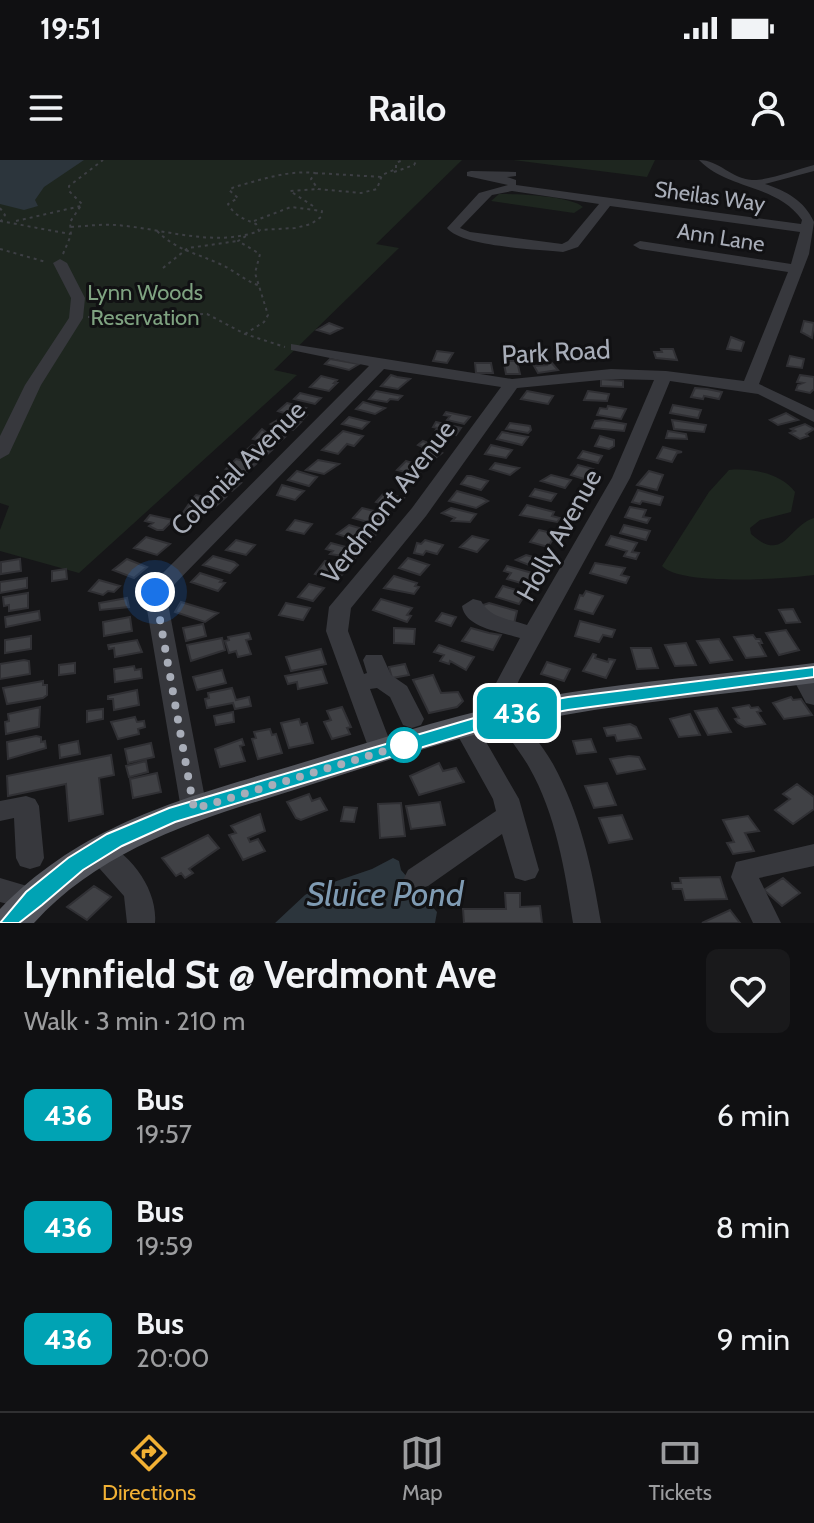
<!DOCTYPE html>
<meta charset="utf-8">
<style>
:root{--surface:#101012;--page:#19191b;--text:#f1f3f6;--muted:#9c9d9f;--line:#303032;--accent:#f2b134}
body{margin:0;font-family:Cabin,sans-serif;background:var(--page);color:var(--text);height:100vh;display:flex;flex-direction:column;font-size:30px;white-space:nowrap}
*{box-sizing:border-box;margin:0}
p{font-size:26px;color:var(--muted)}
.icon{flex:none;width:44px;height:44px;fill:none;stroke:currentColor;stroke-width:2;stroke-linecap:round;stroke-linejoin:round}
.map{position:relative;height:763px;overflow:hidden}
.panel{display:flex;flex-direction:column;background:var(--surface);flex:1}
.panel>*{flex:none}
.badge{padding:0 16px;border-radius:12px;font-size:28px;line-height:52px}
.you{position:absolute;width:40px;height:40px;margin:-20px;border:6px solid #fff;border-radius:50%;background:#1a73e8;box-shadow:0 0 0 12px #1a73e833}
.map>.badge{position:absolute;translate:-50% -50%;box-shadow:0 0 0 4px #fff}
.round{display:grid;place-items:center;flex:none;width:84px;height:84px;border-radius:12px;background:var(--page)}
.summary{display:flex;align-items:center;justify-content:space-between;height:136px;padding:0 24px}
h1{font-size:38px;font-weight:800;line-height:60px}
ul{padding:0;list-style:none}
li{display:flex;align-items:center;gap:24px;height:112px;padding:0 24px}
li div{flex:1}
li b{display:block;font-size:30px}
li em{font-style:normal}
li .badge{min-width:88px;font-weight:700;text-align:center}
.status{display:flex;justify-content:space-between;align-items:center;height:56px;padding:0 40px;background:var(--surface);direction:ltr}
.status svg{height:22px;fill:currentColor}
header{display:flex;justify-content:space-between;align-items:center;height:104px;padding:0 24px;background:var(--surface);font-size:36px;font-weight:800}
.menu{display:flex;justify-content:space-around;align-items:center;height:112px;border-top:2px solid var(--line);background:var(--surface);font-size:22px;color:var(--muted)}
.menu a{display:grid;justify-items:center;gap:4px}
.menu .current{color:var(--accent)}
.map>svg:first-child{display:block}
.green{fill:#1e261f}
.water{fill:#2c353c}
.building{fill:#404145;stroke:#303034;stroke-width:2}
.lines{fill:none;stroke-linecap:round;stroke-linejoin:round}
.path{stroke:#3d3f44;stroke-width:2;stroke-dasharray:3 4;stroke-linecap:butt}
.minor{fill:#37383d;fill-rule:evenodd}
.major{fill:#53555c;fill-rule:evenodd}
.line{fill:#00a3b4;stroke:#fff;stroke-width:2}
.walk{stroke:#a8adb8;stroke-width:8;stroke-dasharray:0 14.4}
.stop-dot{fill:#fff;stroke:#00a3b4;stroke-width:4}
.labels{text-anchor:middle;stroke-width:6;stroke-linejoin:round;paint-order:stroke}
.far-street-label{font-size:22px;fill:#a8adb8;stroke:#111113}
.far-park-label{font-size:22px;fill:#7fa381;stroke:#111113}
.street-label{font-size:26px;fill:#a8adb8;stroke:#111113}
.near-water-label{font-size:34px;font-style:italic;fill:#7f9bb3;stroke:#111113}
</style>
<div class="status"><b>19:51</b><svg viewBox="0 0 49 12"><path d="M0 12V9h3v3zM5 12V6h3v6zM10 12V3h3v9zM15 12V0h3v12zM26 1h20v11H26zM47 4h2v5h-2z"/></svg></div>
<header><svg class="icon" aria-label="menu" viewBox="0 0 24 24"><path d="M4 6h16M4 12h16M4 18h16"/></svg>Railo<svg class="icon" aria-label="person" viewBox="0 0 24 24"><circle cx="12" cy="8" r="4"/><path d="M4 21q1-7 8-7t8 7"/></svg></header>
<div class="map">
<svg width="814" height="763" viewBox="0 0 814 763">
<rect width="100%" height="100%" fill="#161618"/>
<path class="green" d="M0 0H462L376 84 399 88 274 210 297 215 79 413 0 391V370L9 346 0 343Z
M513 0H655L647 17Z
M499 34C518 34 570 36 583 47L574 53 491 41Z
M729 310C751 308 781 313 795 332L791 352 760 360 750 368 751 374C784 404 788 366 814 358V415C786 419 680 426 662 406L709 332Z"/>
<path class="water" d="M0 0H84L44 27 35 40 38 46 24 50 0 44Z
M393 698 399 701 401 710 437 752 435 763H275L305 735 319 727 372 709Z"/>
<path class="building" d="M804 161 814 163 812 178 801 172Z
M329 163 342 168 330 174 317 170Z
M731 177 744 182 741 191 727 189Z
M661 189H673L677 200 656 198 654 192H662Z
M437 191 453 193 447 203 433 201Z
M790 196 804 199 802 208 787 206Z
M330 199 359 204 349 210 325 204Z
M508 201H517L520 214H506L504 204H508Z
M546 202H551L558 210 538 213 534 206 547 205Z
M475 203H491L493 213H476Z
M391 215 397 217 410 219 398 229 381 226Z
M800 215 814 217V229L810 233 796 230 798 225 803 223 797 222Z
M321 216 337 220 334 223H337L329 231 310 227Z
M601 219 623 221V227L601 226Z
M695 228 707 229 722 232 719 239 704 236 703 239 691 237Z
M376 231 402 236 398 240 390 239 387 242 369 239Z
M527 231 553 236 548 244 521 239Z
M588 231 609 234 607 241 584 240Z
M300 233 321 238 315 244 294 239Z
M363 242 385 248 375 254 356 249Z
M287 243 306 248 302 252 307 255 303 259 278 251Z
M673 245 701 250 698 258 670 253Z
M608 246 626 249 621 259 597 255 600 248 607 249Z
M446 252 470 257 464 264 447 260 450 256 444 255Z
M786 253 798 260 778 265 770 260Z
M349 257 369 262 362 269 342 264Z
M281 258 301 262 293 270 271 264Z
M603 260 626 264 624 271 592 268 595 261Z
M672 260 706 265 704 272 674 269Z
M436 262 461 268 456 275 436 270 438 268 433 267Z
M510 263 530 266 531 270 528 273 506 269Z
M805 264 814 269 806 274 808 276 800 279 790 273 795 271 791 269Z
M262 269 267 273 285 277 276 285 253 279Z
M343 271 363 276 354 286 347 284 338 294 322 290Z
M668 271 686 274 687 279 666 278Z
M502 272 528 277 522 285 497 279Z
M600 276 614 280V286L609 289 595 286Z
M423 281 439 287 434 290 442 293 434 299 420 294 427 289 418 285Z
M252 285 272 290 262 299 242 294Z
M491 285 512 290 506 298 485 294Z
M663 287 682 292 677 293 672 302 657 298Z
M583 291 602 296 598 303 578 298Z
M236 299 256 304 246 313 226 309Z
M318 300 339 304 324 314 306 310Z
M406 301 426 307 417 315 397 310Z
M495 303 519 308 510 315 490 309Z
M578 305 593 309 584 319 571 315Z
M297 311 317 317 309 326 288 320Z
M649 311 663 315 657 330 637 325Z
M551 315 571 320 565 328 541 321Z
M467 316H471L488 321 481 330 461 324Z
M223 318 241 323 232 331 214 326Z
M282 325 304 331 295 340 277 335Z
M535 329 556 334 551 341 530 336Z
M638 330 663 337 660 345 642 341 640 344 632 342Z
M457 331 482 338 488 341 476 348 449 341Z
M209 333 226 337 215 347 190 341 196 335 205 337Z
M384 333 404 338 396 347 376 342Z
M189 344 210 350 200 358 182 354Z
M527 345 554 352 552 356 560 358 557 362 520 355Z
M630 347 646 350 643 357 650 358 647 363 625 357Z
M362 348 391 355 382 366 353 358Z
M451 348 476 354 470 362 452 361 455 358 442 353Z
M150 355 173 360 163 370H157L149 366 153 363 145 361Z
M295 360 312 364 304 374 287 370Z
M349 365 377 373 368 384 337 374Z
M624 365 650 371 646 380 620 373Z
M539 370 556 374 548 387 530 382Z
M472 376 488 380 477 392 460 387Z
M611 376 637 383 632 392 639 393 636 399 624 396 627 391 606 385Z
M146 377 170 384 157 395 134 388Z
M236 380 255 385 246 395 226 390Z
M425 380 443 385 437 394 426 391 423 395 414 393 417 383 421 384Z
M331 383 361 391 355 398 330 394 333 391 326 389Z
M526 395 548 401 542 410 516 400Z
M213 396 234 402 238 405 230 413 203 405Z
M408 398 429 405 420 415 399 408Z
M20 399 21 411 1 414V402Z
M127 399 147 407 134 418 113 410Z
M325 401 348 408 337 420 315 414Z
M595 403 625 408 621 415 629 417 626 423 590 413Z
M507 406 536 414 531 426 507 419 511 413 504 411Z
M66 409 67 419 52 421V411Z
M200 413 222 420 220 422 225 423 218 431 191 422Z
M394 416 417 423 415 426 419 427 414 434 384 428Z
M27 418V428L0 433V422Z
M99 420 120 426 114 432 108 431 103 435 89 431Z
M309 424 324 428 313 441 298 437Z
M503 426 526 433 519 444 496 437Z
M586 431 603 436 593 454 575 449 580 435 583 436Z
M28 433V448L9 451V445L4 446 3 437Z
M127 438 129 447 100 450 99 443Z
M381 439 412 448 407 455 411 456 407 462 373 450Z
M181 442 218 453 205 462 175 452Z
M286 443 310 448 303 460 279 455Z
M489 443 517 451 514 464 483 453V445Z
M793 449 800 462 786 463 779 450Z
M39 451 40 460 6 467 5 457Z
M442 453 456 457 451 466 436 461Z
M130 457 132 471 104 476 103 462Z
M580 461 615 470 612 477 603 475 599 482 575 476Z
M203 464 206 476 186 481 183 468Z
M394 468 415 469 414 484 394 483Z
M471 468 489 473 501 475 493 490 462 481Z
M786 470 799 490 779 495 766 473Z
M249 473 251 479 246 480 251 494 238 497 236 491 229 493 225 481 229 480 228 477Z
M753 475 756 479H760L762 483H759L766 496 746 498 734 477Z
M31 476V489L5 493V480Z
M222 478 225 490 191 501 187 485Z
M719 479 732 500 710 503 697 481Z
M137 480 142 492 115 497 114 488 109 489 108 485Z
M686 483 696 505 675 506 665 485Z
M439 485 474 497 466 510 450 501 449 504 440 501 444 495 434 492Z
M631 488H651L658 508 637 509Z
M321 489 326 504 291 511 286 497Z
M593 494 596 495 595 498 608 502 609 499 615 500 606 518 583 511Z
M24 500 29 501 30 514 0 519V504Z
M547 502 570 509 564 521 541 514Z
M75 503V513L59 515V505Z
M405 504 409 515 392 518 389 507Z
M134 506 135 510 141 509 142 518 115 522 114 509Z
M322 509 327 523 298 529 297 522 288 524 285 516Z
M222 510 226 523 197 530 193 517Z
M433 515 441 533 458 532 463 541 457 547 429 553 413 520Z
M43 521V525H47V535L43 538 7 544 3 528Z
M232 528 236 540 249 537 251 546 235 549 233 543 207 548 205 539 209 538 208 533Z
M137 530 139 545 114 550 113 539H108V536Z
M791 537 793 540 801 539 812 555 784 559 773 543Z
M749 545 751 548 758 547 761 551 757 552 765 564 745 567 738 563 735 559 739 558 733 548Z
M40 547 39 567 6 574 5 562 9 561 8 554Z
M342 547 351 567 347 568 350 574 332 579 324 562 331 560 327 551Z
M717 548 731 572 708 575 695 551Z
M103 549V559L87 562V551Z
M233 552 234 562 216 565 214 556Z
M690 554 700 575 679 577 670 559Z
M135 557 137 562 144 561 145 567 138 569 139 574 118 579 111 562Z
M299 559 301 565 307 563 313 583 289 588 281 563Z
M630 564 636 567 641 578 617 581 615 575 607 576 604 568Z
M270 569 272 575 276 574 282 593 258 599 252 579 256 578 254 572Z
M36 576 41 577V582L45 581 46 588 8 599 7 582Z
M242 579 244 585 240 586 245 601 220 607 215 589Z
M591 579 596 592 577 594 573 581Z
M78 581 80 594 60 598 59 585Z
M151 583 154 597 128 603 125 589Z
M111 595 114 615 99 618 103 654 69 661 66 624 8 636 7 616Z
M629 596 639 597 645 609 617 614 610 599Z
M146 601 148 612 129 617 126 606Z
M439 603 443 611 456 608 464 622 419 635 410 616Z
M157 613 161 632 133 638 130 619Z
M607 623 616 645 594 648 585 626Z
M797 624 814 637V649L793 664 775 650 790 639 783 634Z
M309 634 312 641 320 638 327 650 301 660 296 658 287 642Z
M440 642 445 665 411 669 406 646Z
M401 643 405 676 380 678 378 644Z
M344 647 357 648 354 662 341 661Z
M260 654 265 671 248 678 250 682 258 679 265 691 243 700 229 675 236 673 231 666Z
M622 655 632 679 609 683 599 658Z
M748 656 759 671 745 673 754 691 733 694 727 683 734 682 723 660Z
M208 675 219 688 189 709 193 713 185 718 181 713 176 716 162 698Z
M720 717 727 739 685 740 682 729H673L672 723H681L680 718Z
M783 718 800 733 782 746 764 730Z
M94 726 111 737 87 760 67 747Z
M505 733H520V747L540 746 542 763H464L463 749H506Z
M730 750 740 763H702Z"/>
<g class="lines">
<path class="path" d="M394 12 414 5 417 0
M315 13 383 17
M313 46 290 31 317 29
M0 48 5 55 1 61
M0 61 70 74
M16 61 81 46
M254 61 291 47 322 51 321 57 311 64 295 68 260 70
M71 67C86 66 101 64 115 65 162 68 213 88 259 71L256 64C244 59 235 56 228 44L238 38 229 30 234 27C261 20 287 10 315 13L311 19 318 29 361 33 377 29 382 15 396 9V3L403 0
M157 71C176 90 196 93 220 104 234 110 245 121 260 126
M0 89 46 102
M63 94 71 75 70 62 82 44 69 31V26L103 0
M163 108 188 88 238 81
M88 157 207 154 245 174 285 187
M245 174 264 162 268 155 255 113 260 94 238 81 246 76"/>
<path class="minor" d="M699 0C719 0 732 19 752 20 767 21 798 9 814 5V11L765 24C786 31 804 40 814 62L809 94 759 224 814 250V262L758 234 670 221 630 318 519 520 512 538 515 547C525 567 542 584 553 604 580 653 592 708 601 763H573C565 711 556 654 529 607 516 584 496 565 488 538L520 478C502 472 465 468 462 446L473 439 481 441C490 458 509 459 527 465L612 318 654 220 611 219 517 228 426 356 351 448 348 471 364 514 367 513 363 500 366 495H382L391 515 407 526 424 559 421 565 412 568 403 565 390 537 377 528 370 529 394 592 391 598 382 601 373 598 370 592 326 471 329 447 412 348 501 227 384 209 166 433 207 649 203 656 194 659 185 656 181 649 144 432 369 206 291 190V184L512 219 611 209 666 211 744 221 788 112 640 89 633 85 640 81 791 104 800 72 610 46 578 87 563 92C537 89 462 87 447 68L479 33 508 25 467 16V12L471 11 516 12V16L507 17 516 20V25L801 64 802 60C777 24 728 30 699 0ZM512 31 599 44 568 81 562 84 470 72 460 68 492 35Z
M60 99 67 103 85 138 83 158 41 225 9 294 0 299V276L25 225 69 158 71 138 53 103Z
M803 507 811 509 814 514V545L806 543 791 515 795 509Z
M465 558 474 561 519 639 539 710 535 718 525 721 515 718 502 674 428 726 418 729 408 726 404 718 408 710 496 651 493 639 453 567 456 561Z
M26 636 35 639 39 646 44 698 40 706 30 709 20 706 16 698 14 658 0 661V641Z
M97 679C129 690 158 729 155 763H127L124 736 83 690 87 682Z
M814 684V706L759 718 781 763H753L731 717 736 702Z
M0 718 44 731 48 739 44 747 34 751 0 742Z"/>
<path class="major" d="M814 503V523C722 535 629 542 538 560 455 576 375 605 294 630 200 659 103 687 34 763H0V749C81 665 180 639 288 607 371 582 453 554 538 538 629 521 722 515 814 503Z"/>
</g>
<path class="line" d="M814 507V517L568 550 509 561 175 662 122 686 83 710 42 745 19 763H0L26 732 68 698 107 674 169 648 508 548 568 537Z"/>
<g class="lines">
<path class="walk" d="M155 432 194 649 404 585"/>
</g>
<circle class="stop-dot" cx="404" cy="585" r="16"/>
<g class="labels">
<g class="far-street-label">
<text transform="translate(710 36) rotate(8)" y="8">Sheilas Way</text>
<text transform="translate(721 77) rotate(9)" y="8">Ann Lane</text>
</g>
<g class="far-park-label">
<text x="145" y="140">Lynn Woods<tspan x="145" dy="25">Reservation</tspan></text>
</g>
<g class="street-label">
<text transform="translate(556 192) rotate(-3)" y="9">Park Road</text>
<text transform="translate(238 308) rotate(-45)" y="9">Colonial Avenue</text>
<text transform="translate(388 342) rotate(-52)" y="9">Verdmont Avenue</text>
<text transform="translate(559 375) rotate(-61)" y="9">Holly Avenue</text>
</g>
<g class="near-water-label">
<text x="385" y="746">Sluice Pond</text>
</g>
</g>
</svg>
<div class="you" style="left:155px;top:432px"></div>
<b class="badge" style="left:517px;top:553px;background:#00a3b4;color:#fff">436</b>
</div>
<section class="panel">
<div class="summary"><div><h1>Lynnfield St @ Verdmont Ave</h1><p>Walk · 3 min · 210 m</p></div><a class="round"><svg class="icon" aria-label="heart" viewBox="0 0 24 24"><path d="M12 20l-8-8c-3-5 5-10 8-4 3-6 11-1 8 4z"/></svg></a></div>
<ul>
<li><span class="badge" style="background:#00a3b4;color:#fff">436</span><div><b>Bus</b><p>19:57</p></div><em>6 min</em></li>
<li><span class="badge" style="background:#00a3b4;color:#fff">436</span><div><b>Bus</b><p>19:59</p></div><em>8 min</em></li>
<li><span class="badge" style="background:#00a3b4;color:#fff">436</span><div><b>Bus</b><p>20:00</p></div><em>9 min</em></li>
</ul>
</section>
<nav class="menu">
<a class="current"><svg class="icon" aria-label="directions" viewBox="0 0 24 24"><path d="M12 3l9 9-9 9-9-9zM9 14v-3h6M13 9l2 2-2 2"/></svg>Directions</a>
<a><svg class="icon" aria-label="map" viewBox="0 0 24 24"><path d="M3 6l6-2 6 2 6-2v14l-6 2-6-2-6 2zM9 4v14M15 6v14"/></svg>Map</a>
<a><svg class="icon" aria-label="tickets" viewBox="0 0 24 24"><path d="M3 7h18v10H3zM15 7v10"/></svg>Tickets</a>
</nav>
